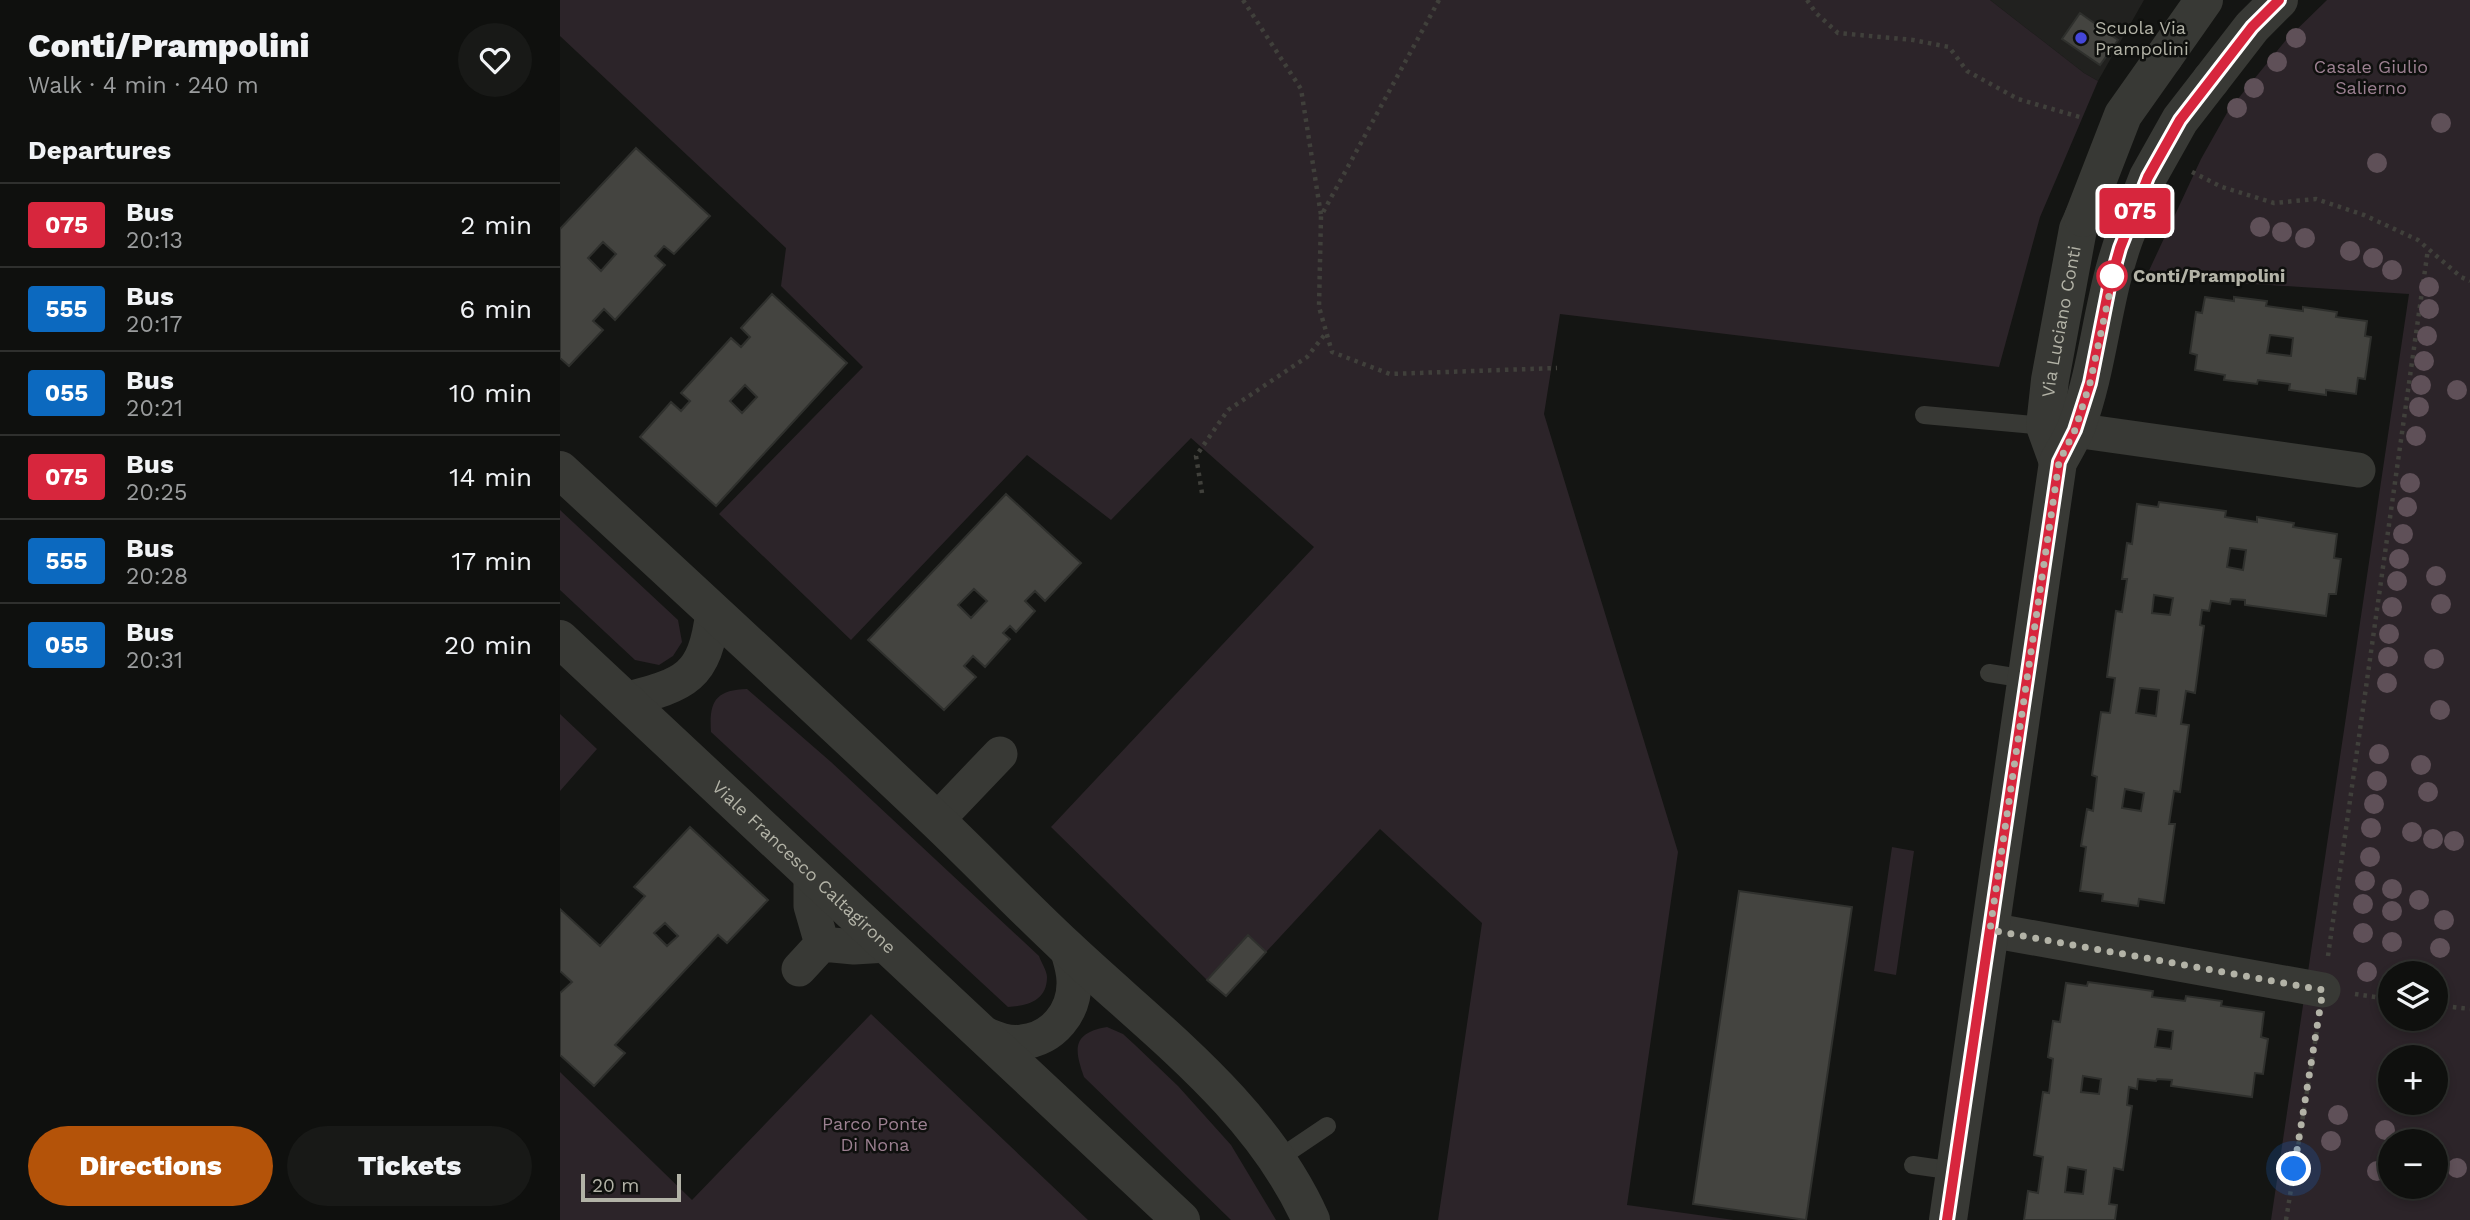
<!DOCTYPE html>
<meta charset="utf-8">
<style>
:root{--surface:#0f100e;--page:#181917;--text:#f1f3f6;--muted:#9b9d9e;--line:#2f302e;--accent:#b45309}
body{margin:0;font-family:"Work Sans",sans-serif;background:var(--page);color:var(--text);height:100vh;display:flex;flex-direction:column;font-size:26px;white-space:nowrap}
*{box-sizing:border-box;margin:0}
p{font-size:23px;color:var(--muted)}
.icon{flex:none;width:38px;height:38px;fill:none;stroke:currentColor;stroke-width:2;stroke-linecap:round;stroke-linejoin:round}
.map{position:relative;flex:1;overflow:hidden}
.panel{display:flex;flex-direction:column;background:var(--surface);width:560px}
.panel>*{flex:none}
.badge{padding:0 14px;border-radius:5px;font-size:24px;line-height:46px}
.fabs{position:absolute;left:1818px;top:961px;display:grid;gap:14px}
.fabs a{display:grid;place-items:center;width:70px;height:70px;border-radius:50%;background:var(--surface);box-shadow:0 4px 10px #0003,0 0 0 2px var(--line);font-size:35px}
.scale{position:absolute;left:21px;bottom:18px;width:100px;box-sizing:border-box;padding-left:7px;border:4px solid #b3b3a7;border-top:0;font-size:19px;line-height:24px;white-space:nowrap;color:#b3b3a7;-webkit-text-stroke:5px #0f100e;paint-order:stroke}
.you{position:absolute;width:35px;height:35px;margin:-18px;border:5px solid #fff;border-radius:50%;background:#1a73e8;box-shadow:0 0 0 10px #1a73e833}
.map>.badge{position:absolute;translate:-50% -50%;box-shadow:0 0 0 4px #fff}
h2{padding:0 28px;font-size:26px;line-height:63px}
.round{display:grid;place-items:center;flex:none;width:74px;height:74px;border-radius:37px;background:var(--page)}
.overview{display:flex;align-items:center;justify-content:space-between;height:119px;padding:0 28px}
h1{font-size:33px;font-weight:800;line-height:52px}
.action{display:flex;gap:14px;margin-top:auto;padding:14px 28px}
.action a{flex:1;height:80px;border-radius:42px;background:var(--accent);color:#fff;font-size:28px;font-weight:800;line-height:80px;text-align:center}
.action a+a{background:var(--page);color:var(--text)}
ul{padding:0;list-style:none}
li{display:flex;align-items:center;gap:21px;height:84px;padding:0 28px;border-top:2px solid var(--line)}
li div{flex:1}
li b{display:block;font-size:26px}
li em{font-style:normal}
li .badge{min-width:77px;font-weight:700;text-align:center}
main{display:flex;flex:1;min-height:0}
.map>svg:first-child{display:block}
.built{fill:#21211f}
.green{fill:#2c2429;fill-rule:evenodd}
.building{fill:#444440;stroke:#2f302d;stroke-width:2;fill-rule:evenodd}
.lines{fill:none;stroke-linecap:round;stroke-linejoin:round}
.path{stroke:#40403b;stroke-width:4.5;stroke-dasharray:3.5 5;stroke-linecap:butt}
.service{stroke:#383935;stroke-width:18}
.minor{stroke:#383935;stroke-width:35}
.tertiary{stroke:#383935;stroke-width:38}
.tertiary-bridge{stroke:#383935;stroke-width:38}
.tree{fill:#5f5058}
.line-casing{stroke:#fff;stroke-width:16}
.line{stroke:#d7263d;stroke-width:10}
.walk{stroke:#b3b3a7;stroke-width:7;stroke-dasharray:0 12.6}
.poi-dot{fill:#4547da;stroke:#0f100e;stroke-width:2.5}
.stop-dot{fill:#fff;stroke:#d7263d;stroke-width:3.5}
.labels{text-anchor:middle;stroke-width:5;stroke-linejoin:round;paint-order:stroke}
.poi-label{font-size:18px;fill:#b3b3a7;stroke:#0f100e;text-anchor:start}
.park-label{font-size:18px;fill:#9c8091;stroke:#0f100e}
.stop-label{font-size:18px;font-weight:bold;fill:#b3b3a7;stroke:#0f100e;text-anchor:start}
.street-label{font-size:18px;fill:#b3b3a7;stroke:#0f100e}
</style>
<main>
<section class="panel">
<div class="overview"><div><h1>Conti/Prampolini</h1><p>Walk · 4 min · 240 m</p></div><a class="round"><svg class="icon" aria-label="heart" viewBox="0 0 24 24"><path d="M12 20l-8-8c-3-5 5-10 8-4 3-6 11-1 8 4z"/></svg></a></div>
<h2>Departures</h2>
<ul>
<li><span class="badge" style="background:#d7263d;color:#fff">075</span><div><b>Bus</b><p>20:13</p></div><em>2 min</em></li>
<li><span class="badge" style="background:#0c69bf;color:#fff">555</span><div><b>Bus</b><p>20:17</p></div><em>6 min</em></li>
<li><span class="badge" style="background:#0c69bf;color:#fff">055</span><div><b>Bus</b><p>20:21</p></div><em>10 min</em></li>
<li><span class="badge" style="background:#d7263d;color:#fff">075</span><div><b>Bus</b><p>20:25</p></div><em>14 min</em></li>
<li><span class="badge" style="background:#0c69bf;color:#fff">555</span><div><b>Bus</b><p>20:28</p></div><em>17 min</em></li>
<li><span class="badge" style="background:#0c69bf;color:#fff">055</span><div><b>Bus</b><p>20:31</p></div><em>20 min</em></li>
</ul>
<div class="action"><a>Directions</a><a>Tickets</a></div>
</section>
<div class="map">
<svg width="1910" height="1220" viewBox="0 0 1910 1220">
<rect width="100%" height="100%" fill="#141513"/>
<path class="built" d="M1430 0H1584L1538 81 1524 73Z"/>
<path class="green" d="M0 0H1430L1524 73 1538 81 1480 217 1439 367 1000 314 984 414 1118 852 1067 1205 1174 1220H878L922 923 820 829 706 952 688 935 647 980 491 827 754 547 631 438 551 520 467 455 291 640 159 514 303 367 221 286 226 248 0 36Z
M1767 0H1910V1220H1711L1849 294 1586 277 1641 159 1668 111 1726 40ZM1830 973H1876V1018H1830ZM1830 1057H1876V1102H1830ZM1830 1141H1876V1186H1830Z
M0 510 118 620 122 642 113 656 99 665 75 660 0 590Z
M187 689 271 762 479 956C481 962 487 971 487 977 487 1001 467 1006 448 1007L151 732C149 702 155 690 187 689Z
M0 714 37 749 0 791Z
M1332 847 1354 851 1336 975 1314 971Z
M311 1014 528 1220H0V1072L132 1200Z
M547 1027 563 1034 575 1045 618 1086 671 1145 716 1220H671L524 1077C514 1049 512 1033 547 1027Z"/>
<path class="building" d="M1520 13 1558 40 1540 65 1502 39Z
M76 148 150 216 114 254 104 246 95 256 105 265 55 320 44 309 33 321 43 330 9 366 0 358V229ZM43 242 56 254 41 271 28 258Z
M212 294 287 363 156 506 80 437 111 402 121 411 130 401 121 393 171 338 181 347 190 337 181 328ZM185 385 197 397 182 413 170 401Z
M1645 297 1674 301V297L1707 301 1706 306 1743 311V307L1777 312 1776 317 1807 321 1805 336 1811 337 1805 379 1798 378 1796 394 1766 390V395L1729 390 1730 384 1698 380 1697 384 1664 380 1665 375 1635 370 1637 355 1630 353 1636 312 1642 313ZM1710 335 1733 338 1731 356 1707 353Z
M446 494 521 563 485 601 475 591 465 601 475 611 456 632 450 626 443 633 450 639 425 667 413 656 404 666 416 677 384 710 308 640ZM414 589 427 601 411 618 398 605Z
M1599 502 1666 511 1665 517 1697 522V517L1734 523 1733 527 1777 534 1774 558 1781 559 1776 594H1769L1766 616 1685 605V600L1671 599 1670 604 1651 601 1649 611 1642 610 1640 625 1644 626 1635 693 1626 691 1621 724 1629 725 1620 792 1614 791 1609 824H1615L1604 903 1579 899 1578 906 1542 901 1543 894 1520 891 1526 847 1521 846 1527 809 1533 811 1537 777 1532 775 1541 712 1550 713 1553 693 1555 678 1547 677 1556 611 1562 612 1567 579H1562L1567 543 1572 544 1577 504 1598 507ZM1670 548 1686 550 1683 570 1667 567ZM1594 595 1613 598 1610 615 1592 613ZM1580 688 1599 690 1596 716 1576 713ZM1565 789 1584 793 1581 811 1562 808Z
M130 827 208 900 167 943 158 935 55 1045 65 1053 34 1086 0 1055V993L12 982 0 971V909L40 946 85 896 74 887ZM105 923 118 936 107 946 94 933Z
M1179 891 1292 907 1246 1220 1133 1204Z
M688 935 706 952 666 996 647 980Z
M1528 982 1593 991 1592 997 1625 1001 1626 996 1662 1001 1661 1006 1704 1012 1701 1037 1708 1039 1703 1074 1695 1073 1692 1097 1611 1086 1612 1080 1597 1079 1596 1081 1578 1079 1577 1089 1569 1087 1567 1105 1572 1106 1563 1170 1554 1168 1549 1204 1557 1205 1555 1220H1464L1468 1191 1478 1193 1483 1157 1474 1155 1483 1092 1489 1093 1493 1059 1488 1057 1493 1021 1500 1022 1506 983 1527 986ZM1598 1029 1613 1031 1611 1049 1595 1047ZM1523 1076 1541 1079 1539 1094 1521 1092ZM1508 1167 1526 1170 1523 1194 1505 1192Z"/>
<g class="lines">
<path class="path" d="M683 0 741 89 761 215
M879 0 761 216 759 307 772 352 830 374 997 368
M1247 0 1256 13 1278 33 1353 40 1389 47 1407 71 1458 99 1523 118
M1632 172 1662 187 1714 203 1756 199 1804 215 1858 240 1901 277 1910 281
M642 493 636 456 668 410 747 357 766 333
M1768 956 1868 249
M1795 994 1830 999
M1876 1005 1910 1009
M1726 1220 1758 1024"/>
<path class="service" d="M1364 415 1485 426
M1429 673 1466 679
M718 1159 767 1126
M1353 1165 1395 1171"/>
<path class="minor" d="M1486 426 1798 470
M65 700C125 684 145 679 153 611
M376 821 440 754
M251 874V906L262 944
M1430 930 1763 990
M262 944 294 947 327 945
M239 969 262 944
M424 1034C436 1039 448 1044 462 1042 493 1039 515 1012 514 981 514 970 510 959 507 948"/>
<g class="tertiary">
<path d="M1604 57 1644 0"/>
<path d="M1651 80 1692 27 1719 0"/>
<path id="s1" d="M1498 462 1485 426 1490 380 1518 229 1523 218"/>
<path d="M0 470C126 586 252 702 376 820 420 862 462 906 506 947 595 1031 700 1106 751 1220"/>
<path id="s2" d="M0 639 621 1220"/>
<path d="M1388 1220 1498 462C1504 451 1511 440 1516 428 1540 364 1542 295 1567 231"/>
</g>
<path class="tertiary-bridge" d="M1523 218 1563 115 1604 57
M1567 231 1588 177 1620 120 1651 80"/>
</g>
<g class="tree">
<circle cx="1736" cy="38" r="10"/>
<circle cx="1717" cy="62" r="10"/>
<circle cx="1694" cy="88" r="10"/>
<circle cx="1677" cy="108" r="10"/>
<circle cx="1881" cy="123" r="10"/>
<circle cx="1817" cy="163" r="10"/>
<circle cx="1700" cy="227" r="10"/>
<circle cx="1722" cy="232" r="10"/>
<circle cx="1745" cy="238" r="10"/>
<circle cx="1790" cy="251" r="10"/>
<circle cx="1813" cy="258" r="10"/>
<circle cx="1832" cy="270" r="10"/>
<circle cx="1869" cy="287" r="10"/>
<circle cx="1869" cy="309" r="10"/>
<circle cx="1867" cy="336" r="10"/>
<circle cx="1864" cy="361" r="10"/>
<circle cx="1861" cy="385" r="10"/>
<circle cx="1897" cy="390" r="10"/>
<circle cx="1859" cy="407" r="10"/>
<circle cx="1856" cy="436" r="10"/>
<circle cx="1850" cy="483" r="10"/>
<circle cx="1847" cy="507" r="10"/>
<circle cx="1843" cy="534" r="10"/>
<circle cx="1839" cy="559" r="10"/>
<circle cx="1876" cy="576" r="10"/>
<circle cx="1837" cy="581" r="10"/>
<circle cx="1881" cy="604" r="10"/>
<circle cx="1832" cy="607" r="10"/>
<circle cx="1829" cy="634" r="10"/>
<circle cx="1828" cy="657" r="10"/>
<circle cx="1874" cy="659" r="10"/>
<circle cx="1827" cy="683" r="10"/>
<circle cx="1880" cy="710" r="10"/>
<circle cx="1819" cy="754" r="10"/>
<circle cx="1861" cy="765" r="10"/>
<circle cx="1817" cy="781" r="10"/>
<circle cx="1868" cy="792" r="10"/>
<circle cx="1814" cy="804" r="10"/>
<circle cx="1811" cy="828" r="10"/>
<circle cx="1852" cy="832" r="10"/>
<circle cx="1873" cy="839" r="10"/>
<circle cx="1894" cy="841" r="10"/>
<circle cx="1810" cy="857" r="10"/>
<circle cx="1805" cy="881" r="10"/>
<circle cx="1832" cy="889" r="10"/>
<circle cx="1859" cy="900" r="10"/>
<circle cx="1803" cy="904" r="10"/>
<circle cx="1832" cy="911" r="10"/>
<circle cx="1884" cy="920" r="10"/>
<circle cx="1803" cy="933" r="10"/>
<circle cx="1832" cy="942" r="10"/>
<circle cx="1880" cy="948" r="10"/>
<circle cx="1807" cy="972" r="10"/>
<circle cx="1778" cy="1115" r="10"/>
<circle cx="1825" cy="1130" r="10"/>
<circle cx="1771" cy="1141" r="10"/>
<circle cx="1897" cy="1168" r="10"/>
<circle cx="1817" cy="1171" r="10"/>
</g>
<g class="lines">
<defs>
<path id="line" d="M1387 1220 1499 462 1515 430 1530 383 1549 287 1560 248 1588 177 1620 120 1692 27 1719 0"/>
</defs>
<use href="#line" class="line-casing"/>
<use href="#line" class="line"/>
<path class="walk" d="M1552 276 1555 268 1530 383 1515 430 1499 462 1430 930 1763 990 1734 1169"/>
</g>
<circle class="poi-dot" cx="1521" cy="38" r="7"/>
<circle class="stop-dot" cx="1552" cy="276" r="14"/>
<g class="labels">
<g class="poi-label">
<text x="1535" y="34">Scuola Via<tspan x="1535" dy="21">Prampolini</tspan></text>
</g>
<g class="park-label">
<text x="1811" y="73">Casale Giulio<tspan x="1811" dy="21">Salierno</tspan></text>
<text x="315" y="1130">Parco Ponte<tspan x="315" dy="21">Di Nona</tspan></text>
</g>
<g class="stop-label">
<text x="1573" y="282">Conti/Prampolini</text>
</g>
<g class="street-label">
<text dy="6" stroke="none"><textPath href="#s1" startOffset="144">Via Luciano Conti</textPath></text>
<text dy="6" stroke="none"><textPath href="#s2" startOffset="334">Viale Francesco Caltagirone</textPath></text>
</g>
</g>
</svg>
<div class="fabs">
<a><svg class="icon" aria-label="layers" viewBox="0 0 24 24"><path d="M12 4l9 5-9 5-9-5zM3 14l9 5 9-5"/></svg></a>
<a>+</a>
<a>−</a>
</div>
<div class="scale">20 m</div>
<div class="you" style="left:1734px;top:1169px"></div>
<b class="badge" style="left:1575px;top:211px;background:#d7263d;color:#fff">075</b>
</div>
</main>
